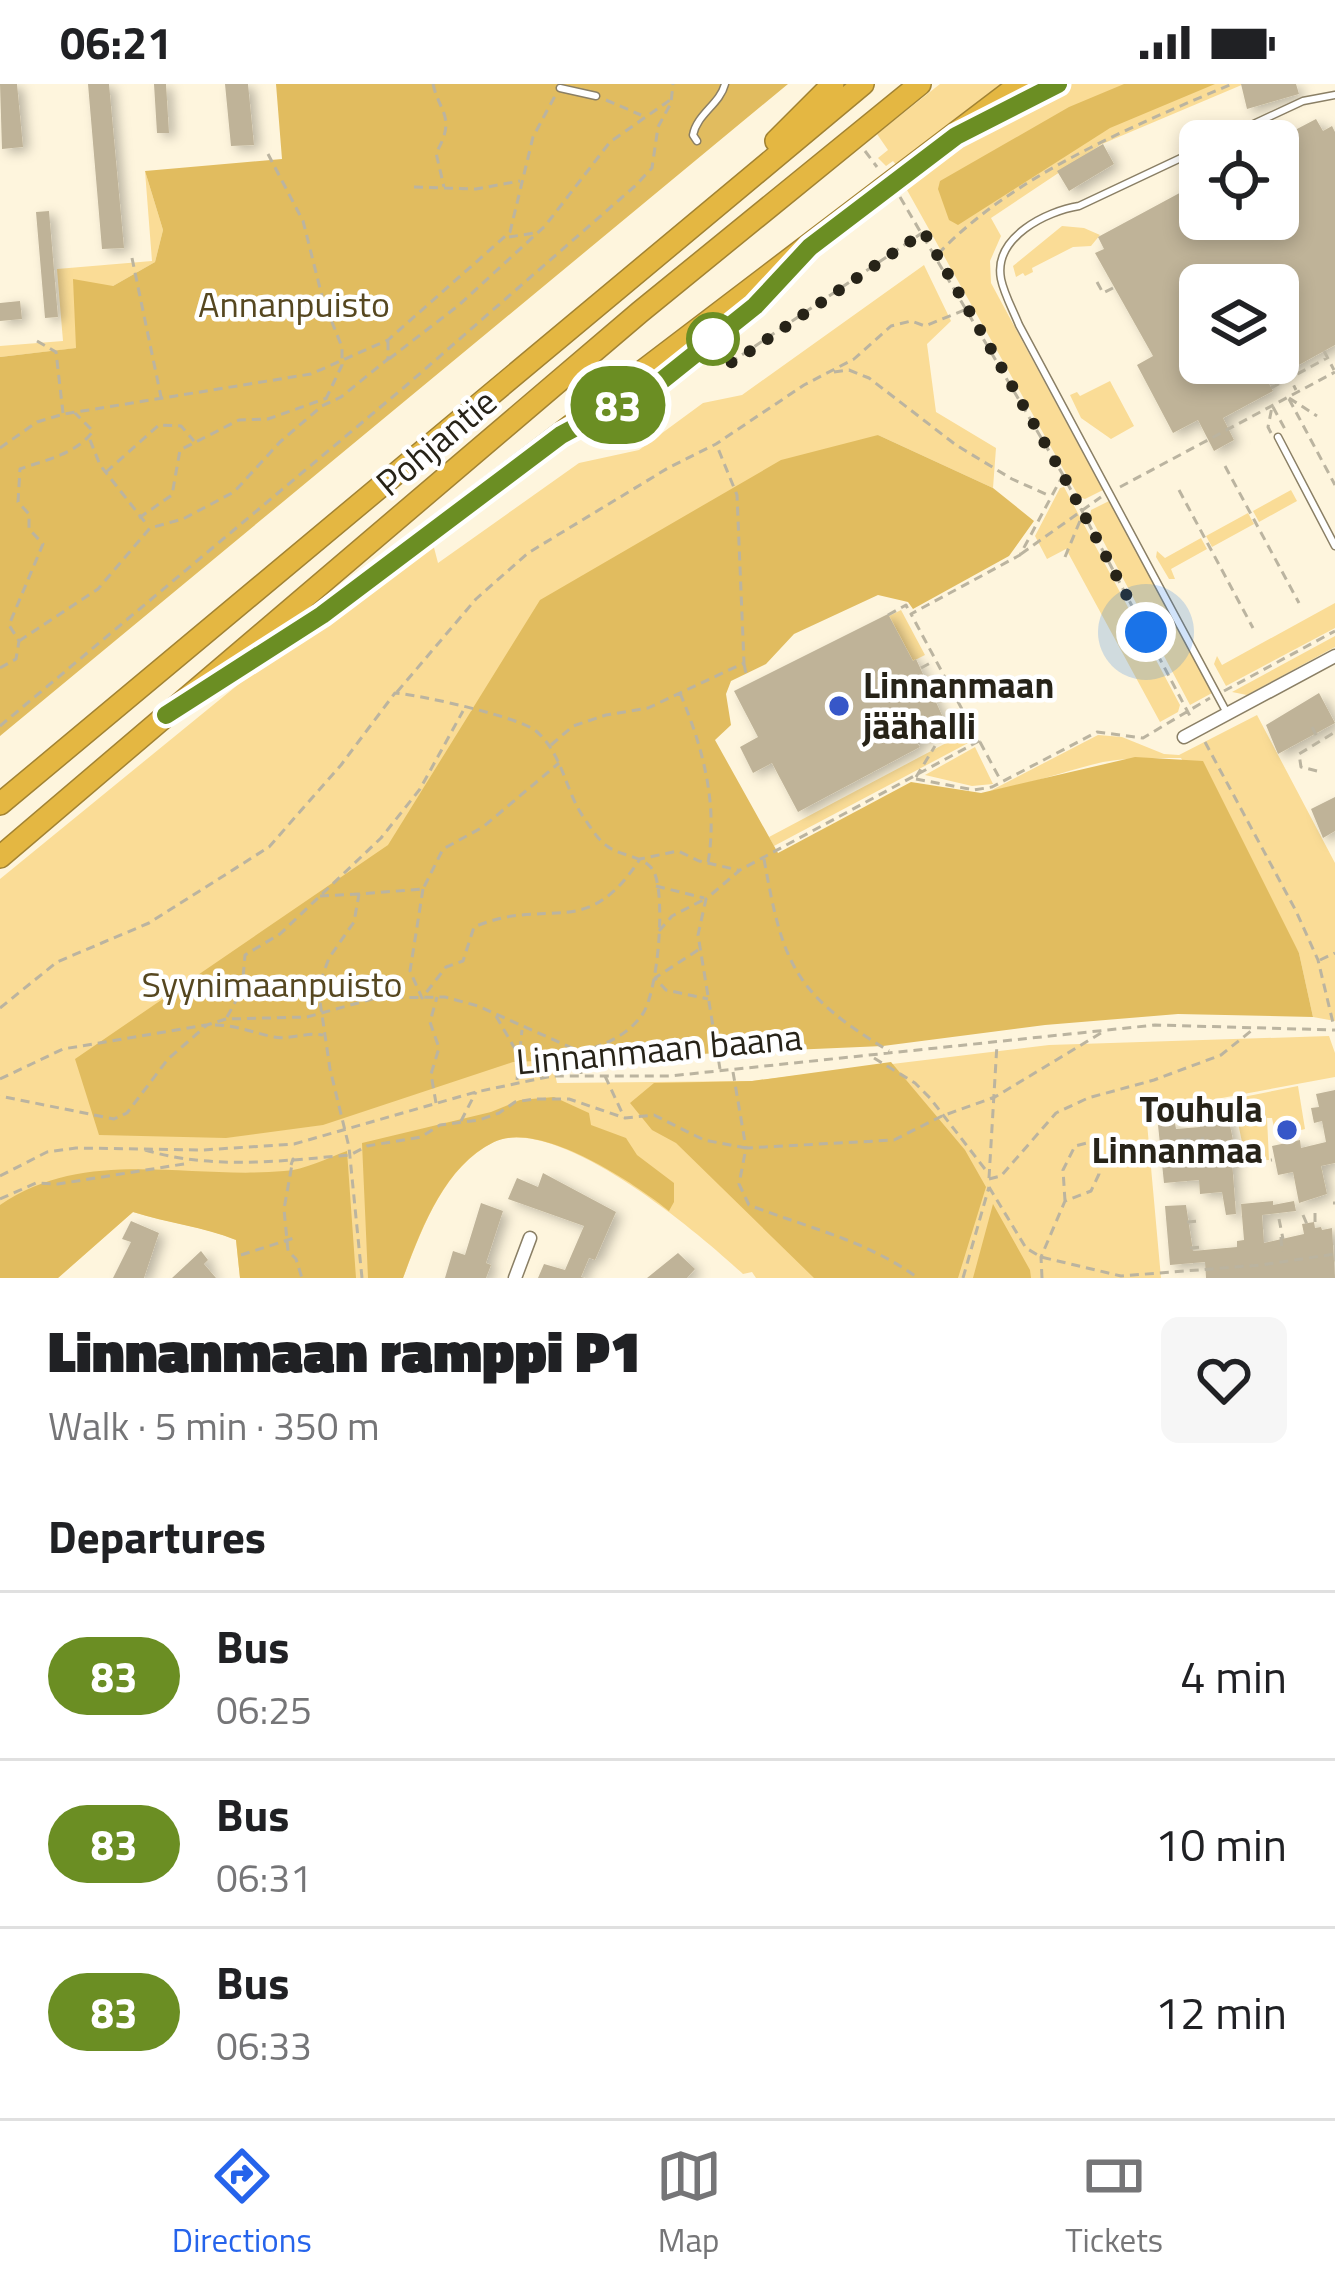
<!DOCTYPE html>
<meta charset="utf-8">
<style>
:root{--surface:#fff;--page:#f6f6f6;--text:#202124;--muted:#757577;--line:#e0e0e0;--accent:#2563eb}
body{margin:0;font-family:"Titillium Web",sans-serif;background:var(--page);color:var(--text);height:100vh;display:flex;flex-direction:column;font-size:45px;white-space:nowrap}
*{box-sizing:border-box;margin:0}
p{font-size:39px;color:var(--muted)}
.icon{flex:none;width:66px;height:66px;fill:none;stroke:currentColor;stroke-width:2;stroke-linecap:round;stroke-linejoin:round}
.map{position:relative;height:1194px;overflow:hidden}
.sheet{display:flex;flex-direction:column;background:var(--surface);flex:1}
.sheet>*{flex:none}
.badge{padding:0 24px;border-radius:39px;font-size:42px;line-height:78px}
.tools{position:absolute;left:1179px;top:36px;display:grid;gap:24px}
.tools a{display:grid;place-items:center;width:120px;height:120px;border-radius:18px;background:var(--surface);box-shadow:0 6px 18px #0003;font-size:60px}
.you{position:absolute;width:60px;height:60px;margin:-30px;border:9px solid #fff;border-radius:50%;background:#1a73e8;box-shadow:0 0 0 18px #1a73e833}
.map>.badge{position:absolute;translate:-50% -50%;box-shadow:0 0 0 6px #fff}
h2{padding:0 48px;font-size:45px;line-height:108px}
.round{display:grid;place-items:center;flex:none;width:126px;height:126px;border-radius:18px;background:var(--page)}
.head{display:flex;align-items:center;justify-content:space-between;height:204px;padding:0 48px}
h1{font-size:57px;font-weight:800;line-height:90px}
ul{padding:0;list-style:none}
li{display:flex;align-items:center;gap:36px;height:168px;padding:0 48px;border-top:3px solid var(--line)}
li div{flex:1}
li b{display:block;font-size:45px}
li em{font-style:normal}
li .badge{min-width:132px;font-weight:700;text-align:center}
.status{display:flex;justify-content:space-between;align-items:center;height:84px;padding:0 60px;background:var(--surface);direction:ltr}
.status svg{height:33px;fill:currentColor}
.tabs{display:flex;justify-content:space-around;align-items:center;height:168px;border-top:3px solid var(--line);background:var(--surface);font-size:33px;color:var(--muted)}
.tabs a{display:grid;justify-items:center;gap:6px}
.tabs .on{color:var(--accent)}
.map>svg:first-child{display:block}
.green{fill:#fadc96}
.forest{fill:#e1bc5f}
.building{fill:#bfb398;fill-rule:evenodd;filter:url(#shadow)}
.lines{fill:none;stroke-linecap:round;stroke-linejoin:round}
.service-casing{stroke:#8a7f65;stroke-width:9}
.minor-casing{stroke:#8a7f65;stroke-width:15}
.motorway-casing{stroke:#a28333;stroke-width:24}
.path{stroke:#bbb4a0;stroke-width:3;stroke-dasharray:9 6;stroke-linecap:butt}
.service{stroke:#fff;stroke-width:6}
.minor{stroke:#fff;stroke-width:12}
.motorway{stroke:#e4b742;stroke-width:21}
.line-casing{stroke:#fff;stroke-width:27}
.line{stroke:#6b8e23;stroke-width:18}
.walk{stroke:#272318;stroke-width:12;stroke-dasharray:0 21.6}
.stop-dot{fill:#fff;stroke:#6b8e23;stroke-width:6}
.poi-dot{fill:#3757c8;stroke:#fff;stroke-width:4.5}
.labels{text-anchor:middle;stroke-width:9;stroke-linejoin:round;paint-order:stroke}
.park-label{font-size:36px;fill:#564720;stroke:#fff}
.street-label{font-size:36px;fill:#272318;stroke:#fff}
.poi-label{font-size:36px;font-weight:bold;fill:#272318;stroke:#fff;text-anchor:start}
</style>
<div class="status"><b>06:21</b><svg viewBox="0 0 49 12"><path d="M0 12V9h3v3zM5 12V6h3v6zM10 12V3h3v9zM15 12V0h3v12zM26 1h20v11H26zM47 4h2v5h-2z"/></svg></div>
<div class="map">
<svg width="1335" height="1194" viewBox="0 0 1335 1194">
<defs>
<filter id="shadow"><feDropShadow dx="6" dy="4" stdDeviation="6" flood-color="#0004"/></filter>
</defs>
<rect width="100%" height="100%" fill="#fef5dd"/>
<path class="green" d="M940 0H1004L898 83 893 77 886 82 878 74 888 66 877 50Z
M1067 0H1244L1102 60 991 134 1001 152 990 177 991 199 1103 406 1085 415 1079 413 907 106 911 102 907 97 993 40Z
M145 87 163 146 155 178 113 202 77 264 0 273V262L63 257 57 185 152 177Z
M1062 142 1084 144 1100 151 1091 162 1073 163 1032 184 1033 188 1025 192 1023 189 1016 193 1013 182Z
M924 181 951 237 927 260 936 328 996 364 993 404 878 351 471 626 557 999 752 997 1049 961 1329 952 1335 969V993L1146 1028 1161 1194H756L752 1188 743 1190C699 1149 554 1026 492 1059 443 1085 422 1145 403 1194H240L236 1156C203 1142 167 1139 133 1128L58 1194H0V795L322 532 431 452 438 479 579 379 639 366 703 319 742 311Z
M1110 297 1134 342 1111 355 1081 334 1070 311 1077 308 1080 312Z
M1064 403 1180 621 1178 628 1160 638 1066 465 1047 475 1035 452 1060 404Z
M1291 406 1297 417 1259 438 1253 427Z
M1109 417 1212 609 1190 621 1090 432 1091 426Z
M1248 429 1254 440 1212 463 1206 452Z
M1201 454 1207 465 1171 485 1175 495H1169L1156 473 1157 467 1165 474Z
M1335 519V544L1226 602 1214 580 1217 572 1222 581Z
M901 526 925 571 913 577 889 532Z
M1335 552V563L1247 611 1232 608Z
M1257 631 1335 779V937L1313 933 1299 869 1181 674C1155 674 1129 673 1103 678 1064 687 1029 701 990 707L1098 651 1122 653 1164 670 1179 671Z
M965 649 970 658 774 762 769 753Z
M975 663 993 700 972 702 925 691Z
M1298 1002 1305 1045 1276 1053 1272 1034H1267L1269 1076 1246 1077 1233 1015Z"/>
<path class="forest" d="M276 0H788L0 652V273L76 264 73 195 113 202 155 178 163 146 145 87 282 75Z
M1124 0H1215L1110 44 958 141 949 136 938 105 940 97 1069 23Z
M878 351 993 404 1034 437 1009 472 913 525 908 518 878 511 794 550 766 580 731 597 726 610 731 641 715 656 778 769 911 698 981 709 1135 673 1203 677 1299 869 1313 933 1178 930 1045 941 883 962 513 978 323 1041 226 1054 99 1051 75 975 388 761 540 516 781 376Z
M891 978 965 1066 986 1103 958 1194H814L676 1059 652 1046 630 1019 654 999 752 997Z
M554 1013 589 1029 591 1041 626 1054 637 1071 674 1099V1118L669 1127C633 1098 539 1036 494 1058 444 1082 421 1146 403 1194H368L362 1059 491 1028 520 1016Z
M347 1067 356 1194H240L236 1156C204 1143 167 1139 133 1128L58 1194H0V1121C86 1062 188 1096 284 1087 305 1086 327 1074 347 1067Z
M993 1120 1030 1186 1031 1194H973Z"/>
<path class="building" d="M0 0H17L23 63 2 65Z
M88 0H109L124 164 102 165Z
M154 0H166L169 49H157Z
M225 0H248L254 61 231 62Z
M1241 0H1296L1299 10 1247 25Z
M1316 35 1323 47 1332 42 1335 48V261L1268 298 1273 307 1223 334 1234 356 1214 367 1198 336 1173 349 1137 281 1153 272 1095 169 1104 165 1098 153 1200 98V135H1278V55ZM1200 201H1278V279H1200Z
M1103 60 1114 80 1069 107 1057 87Z
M49 127 58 233 45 234 36 128Z
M20 217 22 235 0 237V219Z
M888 530 913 577 916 575 947 642 917 659 920 663 798 728 772 679 753 689 740 663 758 653 734 607Z
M1319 609 1335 639 1278 670 1266 641Z
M1335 713V747L1323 754 1311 725Z
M1335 1006V1079L1321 1082 1327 1110 1299 1119 1293 1088 1278 1091 1272 1062 1300 1056 1301 1064 1326 1058 1322 1037 1314 1039 1311 1024 1319 1023 1316 1010Z
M1227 1026 1237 1076 1232 1077 1236 1130 1226 1131 1222 1108 1200 1110 1199 1096 1164 1099 1158 1041 1175 1039 1176 1045 1200 1043 1198 1033Z
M543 1089 616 1128 595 1176 589 1174 581 1193 585 1194H538L544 1180 565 1186 584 1142 508 1115 517 1094 538 1103Z
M1273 1117V1121L1294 1117 1296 1127 1262 1131 1264 1159 1304 1150 1302 1140 1314 1138 1315 1144 1321 1143 1322 1146 1332 1144 1335 1194H1206L1205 1178 1170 1181 1165 1122 1186 1121 1193 1167 1237 1163V1157L1244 1156 1241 1120Z
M481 1119 503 1127 486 1179 491 1181 486 1194H445L453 1167 465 1171Z
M131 1137 159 1149 144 1194H113L131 1158 122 1155Z
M201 1167 208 1176 204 1180 216 1194H172Z
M678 1169 695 1185 687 1194H647Z"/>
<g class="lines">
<defs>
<path id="service" d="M560 4 596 12
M697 57 693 51C697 30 720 20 725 0
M1217 57 1303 17 1335 11
M1200 65 1079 122C1047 127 993 153 1001 195 1004 210 1013 226 1019 241L1227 629
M1278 353 1335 462"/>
<path id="minor" d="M1184 653 1335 572
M515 1194 530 1154"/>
<path id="motorway" d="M994 33 1058 0
M776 57 833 0
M620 319 660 298 759 218
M237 585 322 531 1020 0
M0 720 863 0
M0 773 640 228 920 0"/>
</defs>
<use href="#service" class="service-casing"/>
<use href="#minor" class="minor-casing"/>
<use href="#motorway" class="motorway-casing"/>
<path class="path" d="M433 0C439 28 457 33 436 69L444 103
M606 16 641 31
M865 67 877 83
M268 70 303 137 323 216 342 263V281L324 319
M414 103 476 105 520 97
M900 113 1063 391 1191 634
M509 153 535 149
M938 170C1013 91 1133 42 1232 0
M132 174 161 313
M1097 198 1103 209 1113 204
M37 257 56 268 63 329
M1324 267 1334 286
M389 275 459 221 545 142 610 58 670 16
M714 277H733L922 149
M834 288 849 286 869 294 956 361 1012 395 1050 412
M1287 288 1296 306
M1271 304 1327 274
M1289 314 1317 332
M1289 315 1335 401
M1273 323 1286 347
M1271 349 1268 343 1272 323
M90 356 100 381 148 442
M0 364 37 338 64 330 311 290 388 256 510 148 533 53 556 10
M1225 382 1299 519
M106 388 159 341 181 342 194 357
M1120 403 1335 288
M1179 406 1253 544
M139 434 172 411 180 366 239 336 268 335 327 314
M1021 470 1101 413
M1065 473 1082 432
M888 531 906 521 910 529
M19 557 98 505 150 444 183 435 234 408 280 358 322 322 341 313 388 275V257
M744 580 747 594
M0 584 16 575 19 557 9 541 43 460 29 445V430L18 418 20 385C45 376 77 370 93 347L75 329
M921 584 934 577
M1224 607 1335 547
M397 608 476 515 528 469 668 384 716 360 804 301 854 275 891 242 911 237 925 242 967 225
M680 609C703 664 718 719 708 779
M946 640 963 631
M0 642 408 300 635 102 652 84 658 43 671 19 673 0
M1312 643 1318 655
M980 658 1001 697
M1205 658 1296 827 1318 876 1334 943
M551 661 573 642 606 631 648 624 744 579 737 411 717 362
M1317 687 1301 683 1299 670 1335 648
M916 693 935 662
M916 695 974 706 992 703 1097 648 1143 654 1210 614
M764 775C783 882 795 910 889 967
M656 802 704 814
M423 805 410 887 422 914 446 883 463 877 474 843C550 811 585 859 640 775L678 767 699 777 738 786
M320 812 358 810
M659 847 672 832 705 815
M698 866 655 894 666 906 708 915
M1320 876 1335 869
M0 924 57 878 149 839 269 763 341 681 395 609C421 611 519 633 536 647 563 670 565 707 584 734 591 744 598 756 607 762 621 773 645 771 654 788 666 813 658 909 642 931 627 952 604 961 581 968L478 922 445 913 376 914 307 933 226 935 207 941 168 975 127 1029 114 1035 0 1012
M496 932 518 970
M227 933 242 906 245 871 280 850 381 754 420 705 463 627
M215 941C236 941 254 949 274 953 289 956 306 948 323 951
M581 970V990
M874 974 915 999 930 1014 988 1089
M720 985 698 851 706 815 740 786 979 657 911 530 1020 471 1063 391
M733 988 746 1064 894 1056 942 1032 995 1013 1106 946
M605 992 624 1033
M0 995 63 965 206 941
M517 996 522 946
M436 1019 431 990 439 964 430 938 437 913
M461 1037 476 1008
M1181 1056 1192 1055
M1204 1062 1202 1052 1207 1051
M145 1066C213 1086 280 1077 350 1071L367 1062 421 1053 440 1041 479 1036 499 1029 515 1018 534 1015H569L625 1034 654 1031 704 1056 746 1064 739 1100 749 1121C808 1144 866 1156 918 1194
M1241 1079 1272 1076
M291 1081 293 1075 284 1125 288 1167 296 1175 302 1194
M1183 1081 1194 1080
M0 1092 47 1068 76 1064 203 1066 294 1060 476 1008 552 992H670L1155 941 1335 946
M989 1094 997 960
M989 1095 1001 1092 1056 1029 1088 1014 1154 996 1221 971 1251 947
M989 1103 1026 1164 1041 1173 1121 1192 1261 1181 1335 1170
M0 1115 36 1099 58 1100 190 1079
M1333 1119H1335
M1315 1129V1144
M1303 1131 1309 1145
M1279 1135 1283 1155
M1187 1138 1198 1137
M1281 1153 1282 1168
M1190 1164 1201 1163
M241 1171 297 1153
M362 1194 349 1063 330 985 318 904 329 874 354 838 359 810 423 805 443 765 483 743 559 679
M963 1194 989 1103
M1042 1194 1041 1173 1065 1117 1091 1107 1099 1090 1096 1067 1087 1059 1075 1062 1063 1086 1065 1117"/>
<use href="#service" class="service"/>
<use href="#minor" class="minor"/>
<use href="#motorway" class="motorway"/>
</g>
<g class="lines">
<defs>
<path id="line" d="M166 631 322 531 561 351 660 298 755 222 810 163 956 52 1058 0"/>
</defs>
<use href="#line" class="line-casing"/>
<use href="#line" class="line"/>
<path class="walk" d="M713 255 708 272 720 279 734 278 924 148 1063 391 1146 548"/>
</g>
<circle class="stop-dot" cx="713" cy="255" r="24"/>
<g class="poi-dot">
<circle cx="839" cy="622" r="12"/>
<circle cx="1287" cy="1046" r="12"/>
</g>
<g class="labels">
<g class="park-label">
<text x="294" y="233">Annanpuisto</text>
<text x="272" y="913">Syynimaanpuisto</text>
</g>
<g class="street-label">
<text transform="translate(436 358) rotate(-40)" y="13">Pohjantie</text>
<text transform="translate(659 965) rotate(-5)" y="13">Linnanmaan baana</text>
</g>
<g class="poi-label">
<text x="863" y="614">Linnanmaan<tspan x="863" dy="41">jäähalli</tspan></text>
<text x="1263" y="1038" text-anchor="end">Touhula<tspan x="1263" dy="41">Linnanmaa</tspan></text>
</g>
</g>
</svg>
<div class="tools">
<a><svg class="icon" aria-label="locate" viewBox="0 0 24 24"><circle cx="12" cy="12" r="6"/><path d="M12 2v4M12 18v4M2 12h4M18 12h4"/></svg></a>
<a><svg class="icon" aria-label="layers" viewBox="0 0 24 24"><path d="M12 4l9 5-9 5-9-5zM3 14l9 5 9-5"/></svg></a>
</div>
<div class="you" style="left:1146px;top:548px"></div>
<b class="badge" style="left:618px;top:321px;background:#6b8e23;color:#fff">83</b>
</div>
<section class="sheet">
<div class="head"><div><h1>Linnanmaan ramppi P1</h1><p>Walk · 5 min · 350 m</p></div><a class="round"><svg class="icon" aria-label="heart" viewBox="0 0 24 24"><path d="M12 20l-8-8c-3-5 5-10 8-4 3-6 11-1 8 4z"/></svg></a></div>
<h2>Departures</h2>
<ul>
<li><span class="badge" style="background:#6b8e23;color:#fff">83</span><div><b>Bus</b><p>06:25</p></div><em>4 min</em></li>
<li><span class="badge" style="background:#6b8e23;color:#fff">83</span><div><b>Bus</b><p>06:31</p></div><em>10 min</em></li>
<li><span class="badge" style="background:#6b8e23;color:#fff">83</span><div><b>Bus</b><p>06:33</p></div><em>12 min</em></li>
</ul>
</section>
<nav class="tabs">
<a class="on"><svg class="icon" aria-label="directions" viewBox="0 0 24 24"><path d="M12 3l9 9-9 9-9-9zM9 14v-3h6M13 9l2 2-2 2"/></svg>Directions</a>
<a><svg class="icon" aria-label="map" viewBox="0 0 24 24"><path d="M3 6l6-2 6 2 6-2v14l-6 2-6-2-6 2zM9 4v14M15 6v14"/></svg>Map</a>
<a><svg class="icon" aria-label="tickets" viewBox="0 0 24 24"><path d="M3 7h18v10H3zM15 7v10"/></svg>Tickets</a>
</nav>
